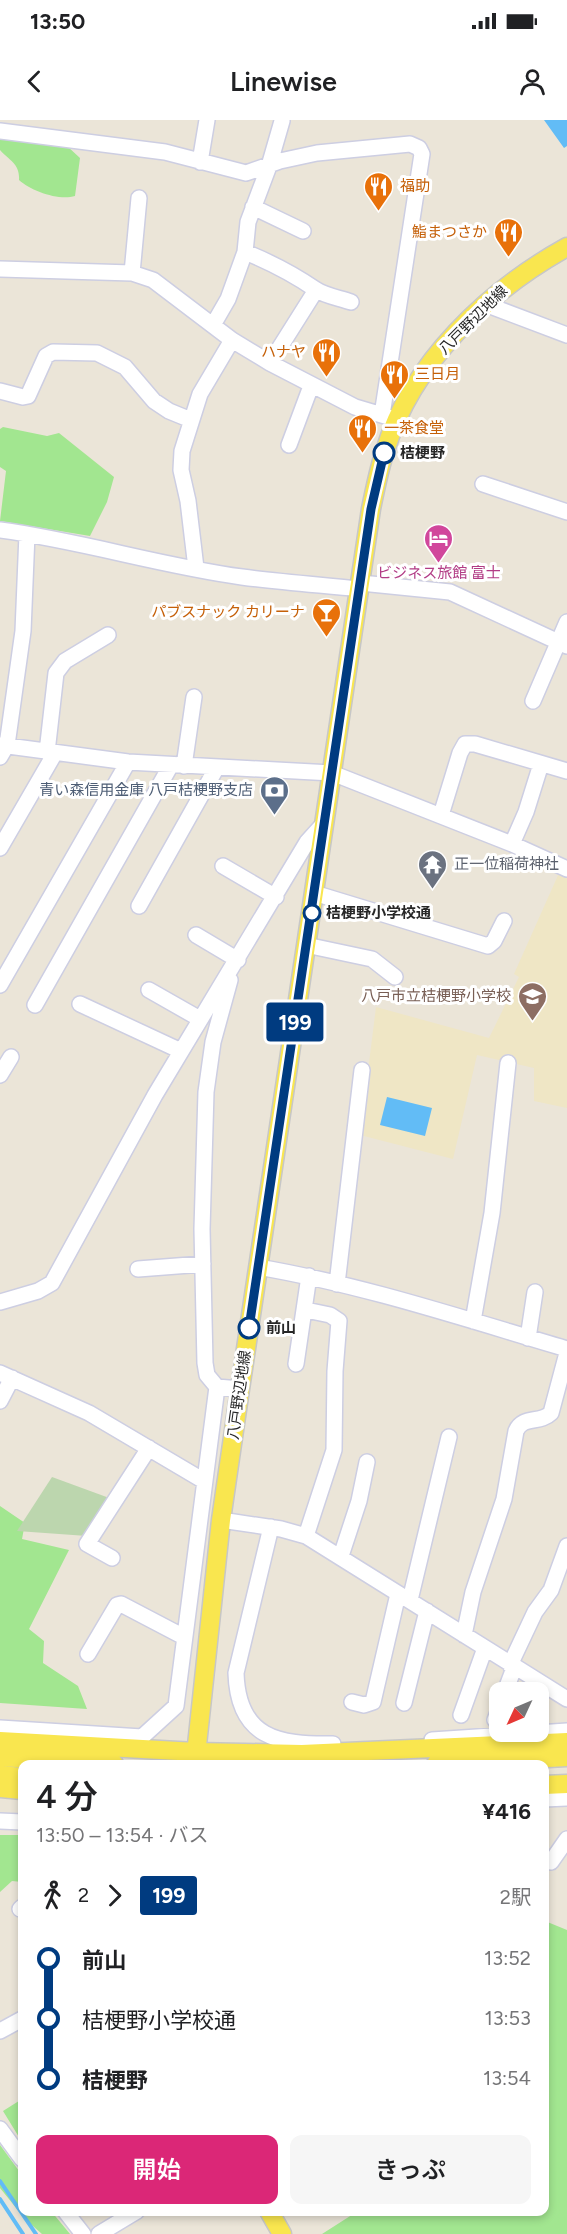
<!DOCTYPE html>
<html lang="ja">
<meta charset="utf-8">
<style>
:root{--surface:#fff;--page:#f6f6f6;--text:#202124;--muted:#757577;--accent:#db2777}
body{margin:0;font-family:Figtree,"Noto Sans JP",sans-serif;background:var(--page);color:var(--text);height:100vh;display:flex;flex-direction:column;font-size:22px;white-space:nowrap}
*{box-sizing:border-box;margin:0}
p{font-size:20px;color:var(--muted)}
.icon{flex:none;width:33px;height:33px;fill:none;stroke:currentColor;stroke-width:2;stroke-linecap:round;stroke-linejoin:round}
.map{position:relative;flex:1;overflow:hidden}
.side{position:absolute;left:18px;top:1640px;width:531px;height:456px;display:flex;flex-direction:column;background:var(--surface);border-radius:12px;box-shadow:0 3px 9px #0003}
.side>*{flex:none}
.badge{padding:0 12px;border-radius:4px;font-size:21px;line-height:39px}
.needle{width:39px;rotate:226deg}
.buttons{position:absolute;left:489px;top:1562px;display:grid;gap:12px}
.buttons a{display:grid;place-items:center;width:60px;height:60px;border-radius:12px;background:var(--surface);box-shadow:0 3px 9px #0003;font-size:30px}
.map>.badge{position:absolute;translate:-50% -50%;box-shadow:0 0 0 3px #fff}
.legs{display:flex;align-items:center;gap:9px;height:66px;padding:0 18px;font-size:20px}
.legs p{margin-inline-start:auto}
.head{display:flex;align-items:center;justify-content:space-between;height:102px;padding:0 18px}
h1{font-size:33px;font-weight:600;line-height:45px}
.primary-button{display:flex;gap:12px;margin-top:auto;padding:12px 18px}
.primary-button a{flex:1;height:69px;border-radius:12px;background:var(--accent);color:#fff;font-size:24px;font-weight:600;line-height:69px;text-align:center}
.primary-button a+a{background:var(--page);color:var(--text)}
ul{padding:0 18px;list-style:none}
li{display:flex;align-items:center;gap:21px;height:60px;font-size:22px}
li i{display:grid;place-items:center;width:9px;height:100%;margin:0 8px;background:currentColor}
li i::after{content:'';width:15px;height:15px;margin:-8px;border:4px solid;border-radius:50%;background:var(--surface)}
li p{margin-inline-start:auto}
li:first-child i{background:linear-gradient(#0000 50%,currentColor 0)}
li:last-child i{background:linear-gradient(currentColor 50%,#0000 0)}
.status{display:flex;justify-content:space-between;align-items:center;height:42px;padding:0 30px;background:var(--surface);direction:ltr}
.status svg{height:16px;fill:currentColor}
header{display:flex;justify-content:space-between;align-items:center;height:78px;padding:0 18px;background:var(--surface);font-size:27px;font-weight:600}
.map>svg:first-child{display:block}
.education{fill:#efe6c5}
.green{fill:#a2e690}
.cemetery{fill:#bcd6ae}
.water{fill:#62bcf6}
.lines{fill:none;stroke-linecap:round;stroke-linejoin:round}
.stream{stroke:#62bcf6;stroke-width:4}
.minor-casing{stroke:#cdcee2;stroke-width:18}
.major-casing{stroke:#c7c7c7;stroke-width:21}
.minor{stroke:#fff;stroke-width:15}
.major{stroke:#f9e64f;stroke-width:18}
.line-1-casing{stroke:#fff;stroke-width:14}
.line-1{stroke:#003b80;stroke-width:9}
.stop-1-dot{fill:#fff;stroke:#003b80;stroke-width:3}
.labels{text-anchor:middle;stroke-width:6;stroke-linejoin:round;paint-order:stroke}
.food-label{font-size:15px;fill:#c56008;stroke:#fff;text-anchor:start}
.street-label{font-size:15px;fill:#272727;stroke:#fff}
.stop-label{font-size:15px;font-weight:bold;fill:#272727;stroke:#fff;text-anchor:start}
.hotel-label{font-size:15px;fill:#b23c85;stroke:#fff}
.service-label{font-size:15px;fill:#4e5e75;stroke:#fff;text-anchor:end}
.worship-label{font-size:15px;fill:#5b616d;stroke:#fff;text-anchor:start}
.education-label{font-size:15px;fill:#785e54;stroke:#fff;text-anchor:end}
</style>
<div class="status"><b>13:50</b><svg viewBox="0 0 49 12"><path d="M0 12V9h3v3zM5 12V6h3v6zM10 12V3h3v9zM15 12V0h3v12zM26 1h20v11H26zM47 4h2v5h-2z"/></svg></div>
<header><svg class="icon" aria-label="back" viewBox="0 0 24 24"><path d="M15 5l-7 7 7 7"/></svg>Linewise<svg class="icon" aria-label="person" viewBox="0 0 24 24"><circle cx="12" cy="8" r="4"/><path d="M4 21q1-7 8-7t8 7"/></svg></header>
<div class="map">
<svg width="567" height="2114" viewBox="0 0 567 2114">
<rect width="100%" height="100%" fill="#ebe5d8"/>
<path class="education" d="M559 753 567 756V988L534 981V948L477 935 453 1039 360 1015 376 887 489 918 519 857 514 854Z"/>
<path class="green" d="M0 16 67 26 80 38 75 76C59 81 31 71 19 60 20 44 10 41 0 30Z
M3 307 47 316 59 313 114 357 107 382 90 416 0 401 6 351 0 347V309Z
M0 1386 25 1403 22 1419 69 1430 29 1509 44 1521 43 1543 78 1566 87 1589 0 1583Z
M0 1715H22V1762L12 1761 0 1772Z
M545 1801 567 1810V2114H322L358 2091H544Z
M22 1979V2022L3 1991Z
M0 2025 22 2055V2091H51L70 2114H42L25 2099 0 2068Z"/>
<path class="cemetery" d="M52 1357 112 1379 87 1416 17 1411Z"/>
<path class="water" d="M544 0H567V26L564 28Z
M387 977 432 988 425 1016 380 1005Z"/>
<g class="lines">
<path class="stream" d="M0 2061 36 2114
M0 2079 23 2114"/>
<defs>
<path id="minor" d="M0 11 165 32 246 53 280 41 317 33 410 24 419 28 422 34 382 295
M200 42 207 0
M253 87 303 111
M245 132C270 142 293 154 315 169 325 176 340 178 351 182
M0 149 132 153 153 160 232 220 270 243 355 287 392 298
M132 153 139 78
M485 184 567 215
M213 205 228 179 245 132 248 102 269 46 282 1
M270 243 316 170
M0 271 23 277 28 276 46 236 53 232 97 233 125 247 154 281 169 291 191 300
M289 325 311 266
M483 364 567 392
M0 410C82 421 161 446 242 457 281 462 321 465 360 469
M196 448 188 381 181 350 182 331 200 274 232 220
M361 463 450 472 567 526
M533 581 567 502
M0 625 128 642 332 653 512 724 567 749
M47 632 56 553 65 541 108 515
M0 637 7 625 23 511 27 414
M184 646 194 577
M441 695 460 633 465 624H475L567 651
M512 724 526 692 541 644
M0 728 55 633
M223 746 276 777
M314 773 488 826 494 821 504 801
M139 786 217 647
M196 815 238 840
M306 825 372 839 395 857
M230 860 213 922 206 972 202 1109 205 1243 207 1255 217 1267 240 1269
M0 865 128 642
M149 870 200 899
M80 884 181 931
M35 885 171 645
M0 955 11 937
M258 1147C363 1165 465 1199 567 1229
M138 1149 203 1144
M337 1164 362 950
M0 1182 38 1171 52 1163 155 975 307 722 325 702
M306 1190 330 1195 339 1201 335 1251 334 1330 306 1416
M473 1201 492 1093 508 943
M528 1218 535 1172
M296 1244 309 1156
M0 1253 89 1293 204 1361
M0 1281 12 1258
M221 1400 281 1409 306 1416 567 1579
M271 1407 236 1553C238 1618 278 1625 333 1624
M341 1436 359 1381 367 1342
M112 1438 87 1424 149 1328
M410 1480 449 1317
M464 1515 473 1472 504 1379 516 1311C523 1295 540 1304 551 1293L567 1233
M88 1534 117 1485 121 1484 184 1517
M510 1545 535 1492 551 1470 567 1426
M505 1572 514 1548
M352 1582 364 1585 373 1582 398 1474
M404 1583 427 1491
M461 1595 485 1528
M495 1600 500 1587
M0 1608 142 1617 176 1586 217 1267
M432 1620 567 1611
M544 1679 567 1678
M0 1701 22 1702
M551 1742 567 1719
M20 1789 22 1787
M0 1911 22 1899
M0 2009 22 2039
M65 2091 83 2114
M99 2114 137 2091"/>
<path id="major" d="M0 1621 196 1632 302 1634 567 1622
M0 1637 114 1644
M195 1644 221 1400 240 1269 371 389C375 369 379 349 385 331 412 242 488 171 567 127
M436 1644 567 1637
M0 1655 22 1657
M544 1665 567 1664
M0 1668 22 1670
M269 2091 282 2114"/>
</defs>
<use href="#minor" class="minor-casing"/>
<use href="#major" class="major-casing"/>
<use href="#minor" class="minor"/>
<use href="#major" class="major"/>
</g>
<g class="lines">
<defs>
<path id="line-1" d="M249 1208 371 389 384 333"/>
</defs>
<use href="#line-1" class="line-1-casing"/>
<use href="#line-1" class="line-1"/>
</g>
<defs>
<symbol id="restaurant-pin" viewBox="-11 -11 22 30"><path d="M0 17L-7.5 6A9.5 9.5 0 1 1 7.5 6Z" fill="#e8710a" stroke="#fff"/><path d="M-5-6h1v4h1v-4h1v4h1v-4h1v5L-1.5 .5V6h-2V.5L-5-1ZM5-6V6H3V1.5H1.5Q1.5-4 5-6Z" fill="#fff"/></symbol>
<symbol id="hotel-pin" viewBox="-11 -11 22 30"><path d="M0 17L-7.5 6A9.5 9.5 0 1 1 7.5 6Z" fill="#d1479c" stroke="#fff"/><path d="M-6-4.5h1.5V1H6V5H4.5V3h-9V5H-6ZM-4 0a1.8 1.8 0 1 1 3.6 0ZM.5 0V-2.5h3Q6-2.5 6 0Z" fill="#fff"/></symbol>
<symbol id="bar-pin" viewBox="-11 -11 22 30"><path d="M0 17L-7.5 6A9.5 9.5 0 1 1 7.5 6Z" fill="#e8710a" stroke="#fff"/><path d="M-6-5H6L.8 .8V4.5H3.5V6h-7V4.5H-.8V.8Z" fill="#fff"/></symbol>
<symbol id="bank-pin" viewBox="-11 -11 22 30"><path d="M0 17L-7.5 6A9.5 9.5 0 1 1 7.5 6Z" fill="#5c6f8a" stroke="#fff"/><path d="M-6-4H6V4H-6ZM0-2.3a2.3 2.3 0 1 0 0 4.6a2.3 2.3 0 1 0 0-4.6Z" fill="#fff"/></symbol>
<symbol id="temple-pin" viewBox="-11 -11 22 30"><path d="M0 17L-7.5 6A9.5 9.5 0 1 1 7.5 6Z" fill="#6b7280" stroke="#fff"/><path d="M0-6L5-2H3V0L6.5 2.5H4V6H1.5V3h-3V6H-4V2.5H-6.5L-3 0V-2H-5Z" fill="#fff"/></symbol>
<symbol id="school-pin" viewBox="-11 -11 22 30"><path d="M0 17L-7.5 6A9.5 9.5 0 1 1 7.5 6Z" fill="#8d6e63" stroke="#fff"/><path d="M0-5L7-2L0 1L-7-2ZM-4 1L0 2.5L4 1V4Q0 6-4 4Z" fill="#fff"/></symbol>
</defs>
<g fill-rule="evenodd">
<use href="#restaurant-pin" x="362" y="50" width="33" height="45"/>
<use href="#restaurant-pin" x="492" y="96" width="33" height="45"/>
<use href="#restaurant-pin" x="310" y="216" width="33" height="45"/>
<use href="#restaurant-pin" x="378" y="238" width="33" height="45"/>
<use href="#restaurant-pin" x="346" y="292" width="33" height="45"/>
<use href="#hotel-pin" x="422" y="402" width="33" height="45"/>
<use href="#bar-pin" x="310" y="476" width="33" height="45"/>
<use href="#bank-pin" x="258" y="654" width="33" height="45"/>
<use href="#temple-pin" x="416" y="728" width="33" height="45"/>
<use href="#school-pin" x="516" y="860" width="33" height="45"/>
</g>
<g class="stop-1-dot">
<circle cx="384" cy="333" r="10"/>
<circle cx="312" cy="793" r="8"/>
<circle cx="249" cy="1208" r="10"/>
</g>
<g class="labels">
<g class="food-label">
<text x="400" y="71">福助</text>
<text x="487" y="117" text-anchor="end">鮨まつさか</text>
<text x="306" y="237" text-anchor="end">ハナヤ</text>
<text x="415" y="259">三日月</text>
<text x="384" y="313">一茶食堂</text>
<text x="305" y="497" text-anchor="end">パブスナック カリーナ</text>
</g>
<g class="street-label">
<text transform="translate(473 200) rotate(-45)" y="5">八戸野辺地線</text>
<text transform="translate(239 1275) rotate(-82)" y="5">八戸野辺地線</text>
</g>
<g class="stop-label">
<text x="400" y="338">桔梗野</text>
<text x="326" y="798">桔梗野小学校通</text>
<text x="266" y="1213">前山</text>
</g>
<g class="hotel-label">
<text x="439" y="458">ビジネス旅館 富士</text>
</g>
<g class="service-label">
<text x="253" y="675">青い森信用金庫 八戸桔梗野支店</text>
</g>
<g class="worship-label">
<text x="454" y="749">正一位稲荷神社</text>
</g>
<g class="education-label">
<text x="511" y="881">八戸市立桔梗野小学校</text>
</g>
</g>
</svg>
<div class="buttons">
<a><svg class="needle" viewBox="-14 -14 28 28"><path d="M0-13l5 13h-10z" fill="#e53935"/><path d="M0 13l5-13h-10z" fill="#757577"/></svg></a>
</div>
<b class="badge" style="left:295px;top:902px;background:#003b80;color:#fff">199</b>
<section class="side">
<div class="head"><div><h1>4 分</h1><p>13:50 – 13:54 · バス</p></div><b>¥416</b></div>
<div class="legs"><svg class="icon" aria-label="walk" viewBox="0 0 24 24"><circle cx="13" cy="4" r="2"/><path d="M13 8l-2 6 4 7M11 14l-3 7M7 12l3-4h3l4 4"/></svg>2<svg class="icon" aria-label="forward" viewBox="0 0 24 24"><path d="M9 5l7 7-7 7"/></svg><b class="badge" style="background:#003b80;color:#fff">199</b><p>2駅</p></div>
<ul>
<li><i style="color:#003b80"></i><b>前山</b><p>13:52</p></li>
<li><i style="color:#003b80"></i><span>桔梗野小学校通</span><p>13:53</p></li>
<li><i style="color:#003b80"></i><b>桔梗野</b><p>13:54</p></li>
</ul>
<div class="primary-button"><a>開始</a><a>きっぷ</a></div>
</section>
</div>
